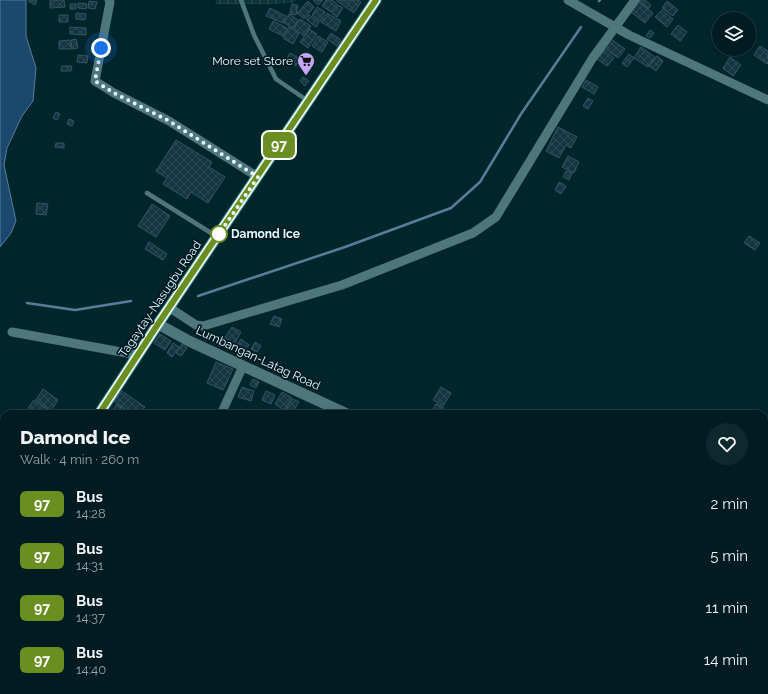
<!DOCTYPE html>
<meta charset="utf-8">
<style>
:root{--surface:#001c21;--page:#0e292e;--text:#f1f3f6;--muted:#95a1a5;--line:#223a3f}
body{margin:0;font-family:Raleway,sans-serif;background:var(--page);color:var(--text);height:100vh;display:flex;flex-direction:column;font-size:15px;white-space:nowrap}
*{box-sizing:border-box;margin:0}
p{font-size:13px;color:var(--muted)}
.icon{flex:none;width:22px;height:22px;fill:none;stroke:currentColor;stroke-width:2;stroke-linecap:round;stroke-linejoin:round}
.map{position:relative;flex:1;overflow:hidden}
.side{position:absolute;left:0px;top:410px;width:768px;height:284px;display:flex;flex-direction:column;background:var(--surface);border-radius:12px 12px 0 0;box-shadow:0 2px 6px #0003,0 0 0 1px var(--line)}
.side>*{flex:none}
.badge{padding:0 8px;border-radius:6px;font-size:14px;line-height:26px}
.controls{position:absolute;left:712px;top:12px;display:grid;gap:8px}
.controls a{display:grid;place-items:center;width:44px;height:44px;border-radius:50%;background:var(--surface);box-shadow:0 2px 6px #0003,0 0 0 1px var(--line);font-size:20px}
.you{position:absolute;width:20px;height:20px;margin:-10px;border:3px solid #fff;border-radius:50%;background:#1a73e8;box-shadow:0 0 0 6px #1a73e833}
.map>.badge{position:absolute;translate:-50% -50%;box-shadow:0 0 0 2px #fff}
.round{display:grid;place-items:center;flex:none;width:42px;height:42px;border-radius:21px;background:var(--page)}
.headline{display:flex;align-items:center;justify-content:space-between;height:68px;padding:0 20px}
h1{font-size:19px;font-weight:800;line-height:30px}
ul{padding:0;list-style:none}
li{display:flex;align-items:center;gap:12px;height:52px;padding:0 20px}
li div{flex:1}
li b{display:block;font-size:15px}
li em{font-style:normal}
li .badge{min-width:44px;font-weight:700;text-align:center}
.map>svg:first-child{display:block}
.industrial{fill:url(#industrial-grid)}
.water{fill:#1a486f;stroke:#577d9a}
.lines{fill:none;stroke-linecap:round;stroke-linejoin:round}
.stream{stroke:#577d9a;stroke-width:2.5}
.building{fill:url(#building-cross-hatch);stroke:#345463}
.path{stroke:#4f6f75;stroke-width:1.5;stroke-dasharray:2 2;stroke-linecap:butt}
.service{stroke:#4f757d;stroke-width:4.5}
.minor{stroke:#4f757d;stroke-width:9}
.tertiary{stroke:#4f757d;stroke-width:11}
.primary{stroke:#48acac;stroke-width:11}
.line-casing{stroke:#fff;stroke-width:9}
.line{stroke:#6b8e23;stroke-width:6}
.walk{stroke:#e5fafe;stroke-width:4;stroke-dasharray:0 7.2}
.stop-dot{fill:#fff;stroke:#6b8e23;stroke-width:2}
.labels{text-anchor:middle;stroke-width:3.5;stroke-linejoin:round;paint-order:stroke}
.poi-label{font-size:12px;fill:#e5fafe;stroke:#001b20;text-anchor:end}
.stop-label{font-size:12px;font-weight:bold;fill:#e5fafe;stroke:#001b20;text-anchor:start}
.street-label{font-size:12px;fill:#e5fafe;stroke:#001b20}
</style>
<div class="map">
<svg width="768" height="694" viewBox="0 0 768 694">
<defs>
<pattern id="industrial-grid" width="8" height="8" patternUnits="userSpaceOnUse"><rect width="8" height="8" fill="#0b333a"/><path d="M0 4h8M4 0v8" fill="none" stroke="#2e5158"/></pattern>
<pattern id="building-cross-hatch" width="8" height="8" patternUnits="userSpaceOnUse"><rect width="8" height="8" fill="#153543"/><path d="M0 0l8 8M0 8l8-8" fill="none" stroke="#2c4956"/></pattern>
</defs>
<rect width="100%" height="100%" fill="#00262c"/>
<path class="industrial" d="M215 0H298L291 3 261 4H216Z"/>
<path class="water" d="M0 0H26V36L36 68 33 101 22 116 7 148 4 165 16 221 11 233 0 247Z"/>
<g class="lines">
<path class="stream" d="M599 1 600 0
M198 296 345 247 451 208 480 182 521 114 581 27
M27 303 75 310 131 301"/>
</g>
<path class="building" d="M29 0H37L35 5 28 1Z
M50 0H64L65 7 50 8Z
M313 0H323L318 5Z
M326 0H332L337 4 331 12 322 6Z
M337 0H358L361 2 354 13 337 1Z
M639 0H645L651 5 648 9 639 1Z
M89 1 97 2 95 9 88 8Z
M308 1 314 7 304 19 297 13Z
M667 1 678 10 673 16 662 8Z
M638 2 653 13 645 23 631 12Z
M78 3 87 4 86 9 78 8Z
M70 4H76V9H70Z
M292 4 298 5 296 15 290 14Z
M338 5 343 8 337 17 332 13Z
M317 7 325 12 320 21 312 15Z
M270 8 286 16 283 23 266 16Z
M662 10 673 19 667 27 655 17Z
M76 13 86 14 85 20 76 19Z
M327 13 341 21 336 31 321 22Z
M289 14 298 20 293 28 284 23Z
M59 15H68V22H59Z
M309 15 319 22 316 27 306 19Z
M300 19 311 26 304 36 294 28Z
M273 21 287 28 283 36 269 29Z
M678 25 687 32 680 41 671 34Z
M70 27 86 28V35L70 34Z
M289 27 299 33 293 44 283 38Z
M309 29 317 34 308 48 300 42Z
M650 30 654 33 650 38 646 36Z
M331 33 341 40 337 46 327 39Z
M318 36 328 42 322 52 312 46Z
M76 39 78 48 72 49 71 40Z
M611 39 625 49 618 58 604 48Z
M70 40 71 49H59V41Z
M760 46 768 51V63L767 64 754 55Z
M641 47 655 57 648 67 634 58Z
M604 50 614 58 607 66 597 59Z
M290 53 300 59 296 66 286 60Z
M629 54 634 58 627 67 622 63Z
M78 55 88 56 87 63 77 62Z
M657 56 663 61 656 71 649 66Z
M730 57 741 65 733 76 723 68Z
M62 66H72L71 71H61Z
M303 77 309 81 305 86 300 81Z
M586 80 598 87 594 94 582 87Z
M588 98 593 101 588 109 583 106Z
M56 112 60 114 57 120 53 118Z
M69 119 74 121 72 126 67 124Z
M558 127 577 137 571 148 566 145 559 158 546 151Z
M176 140 212 162 209 167 225 177 208 203 191 192 187 199 163 184 167 178 156 171Z
M56 143H64V148L55 147Z
M568 156 579 162 574 173 562 167Z
M566 171 572 173 569 180 563 177Z
M559 182 566 186 561 194 555 190Z
M37 203 48 204 46 215 36 214Z
M152 204 170 216 156 237 138 226Z
M749 236 760 243 755 250 744 243Z
M149 242 167 254 163 260 145 249Z
M274 316 282 319 279 327 270 324Z
M232 327 241 332 234 345 224 339Z
M160 334 171 341 165 350 154 343Z
M241 339 249 345 243 353 235 348Z
M255 342 261 346 257 352 251 349Z
M173 343 179 347 172 357 167 353Z
M182 344 187 348 181 356 176 353Z
M216 362 233 369 223 390 207 383Z
M253 379 259 382 256 388 250 385Z
M242 387 254 391 251 401 238 397Z
M441 387 451 393 443 406 433 400Z
M43 389 58 400 51 411 36 400Z
M122 391 145 407 140 414H132L114 401Z
M266 391 275 395 271 404 262 400Z
M282 392 292 398 284 410 275 404Z
M293 399 299 402 291 414 285 410Z
M34 400 48 410 45 414H30L26 411Z
M117 404 131 414H110Z
M436 404 444 408 441 414H430Z
M0 520 4 523V528L0 534Z
M1 578 4 580V593L0 590V580Z
M764 578 768 580V584L764 590Z
M0 591 4 594V601L0 598Z
M0 614 4 616 3 625 0 623Z
M0 628H4V640L0 639Z"/>
<g class="lines">
<path class="path" d="M586 694 588 690"/>
<path class="service" d="M241 0 254 35 276 79 308 101
M147 193 216 236"/>
<path class="minor" d="M109 0 110 2 95 81 114 93 169 121 258 177
M568 0 629 35 768 100
M170 308 196 325 203 326 342 285 473 233 496 217 592 59 635 0
M12 332 138 355
M221 414 243 366
M764 563 768 556
M0 666 4 667
M114 690 122 694
M16 694V690
M161 694 163 690"/>
<path class="tertiary" d="M158 324 189 341 347 414
M764 605 768 606"/>
<path class="primary" d="M99 414 158 324 376 0
M0 561 4 555"/>
</g>
<g class="lines">
<defs>
<path id="line" d="M99 414 158 324 376 0"/>
</defs>
<use href="#line" class="line-casing"/>
<use href="#line" class="line"/>
<path class="walk" d="M101 48 95 81 114 93 169 121 258 177 217 237 219 234"/>
</g>
<defs>
<symbol id="supermarket-pin" viewBox="-11 -11 22 30"><path d="M0 17L-7.5 6A9.5 9.5 0 1 1 7.5 6Z" fill="#c3a7f2" stroke="#001b20"/><path d="M-6-5.5h2.5l.6 2H6L4.5 2H-2.5L-4.4-4H-6ZM-1.5 3.2a1.3 1.3 0 1 0 .1 0ZM3 3.2a1.3 1.3 0 1 0 .1 0Z" fill="#111"/></symbol>
</defs>
<g fill-rule="evenodd">
<use href="#supermarket-pin" x="296" y="51" width="20" height="27"/>
</g>
<circle class="stop-dot" cx="219" cy="234" r="8"/>
<g class="labels">
<g class="poi-label">
<text x="293" y="65">More set Store</text>
</g>
<g class="stop-label">
<text x="231" y="238">Damond Ice</text>
</g>
<g class="street-label">
<text transform="translate(160 299) rotate(-56)" y="4">Tagaytay-Nasugbu Road</text>
<text transform="translate(258 358) rotate(25)" y="4">Lumbangan-Latag Road</text>
</g>
</g>
</svg>
<div class="controls">
<a><svg class="icon" aria-label="layers" viewBox="0 0 24 24"><path d="M12 4l9 5-9 5-9-5zM3 14l9 5 9-5"/></svg></a>
</div>
<div class="you" style="left:101px;top:48px"></div>
<b class="badge" style="left:279px;top:145px;background:#6b8e23;color:#fff">97</b>
<section class="side">
<div class="headline"><div><h1>Damond Ice</h1><p>Walk · 4 min · 260 m</p></div><a class="round"><svg class="icon" aria-label="heart" viewBox="0 0 24 24"><path d="M12 20l-8-8c-3-5 5-10 8-4 3-6 11-1 8 4z"/></svg></a></div>
<ul>
<li><span class="badge" style="background:#6b8e23;color:#fff">97</span><div><b>Bus</b><p>14:28</p></div><em>2 min</em></li>
<li><span class="badge" style="background:#6b8e23;color:#fff">97</span><div><b>Bus</b><p>14:31</p></div><em>5 min</em></li>
<li><span class="badge" style="background:#6b8e23;color:#fff">97</span><div><b>Bus</b><p>14:37</p></div><em>11 min</em></li>
<li><span class="badge" style="background:#6b8e23;color:#fff">97</span><div><b>Bus</b><p>14:40</p></div><em>14 min</em></li>
</ul>
</section>
</div>
